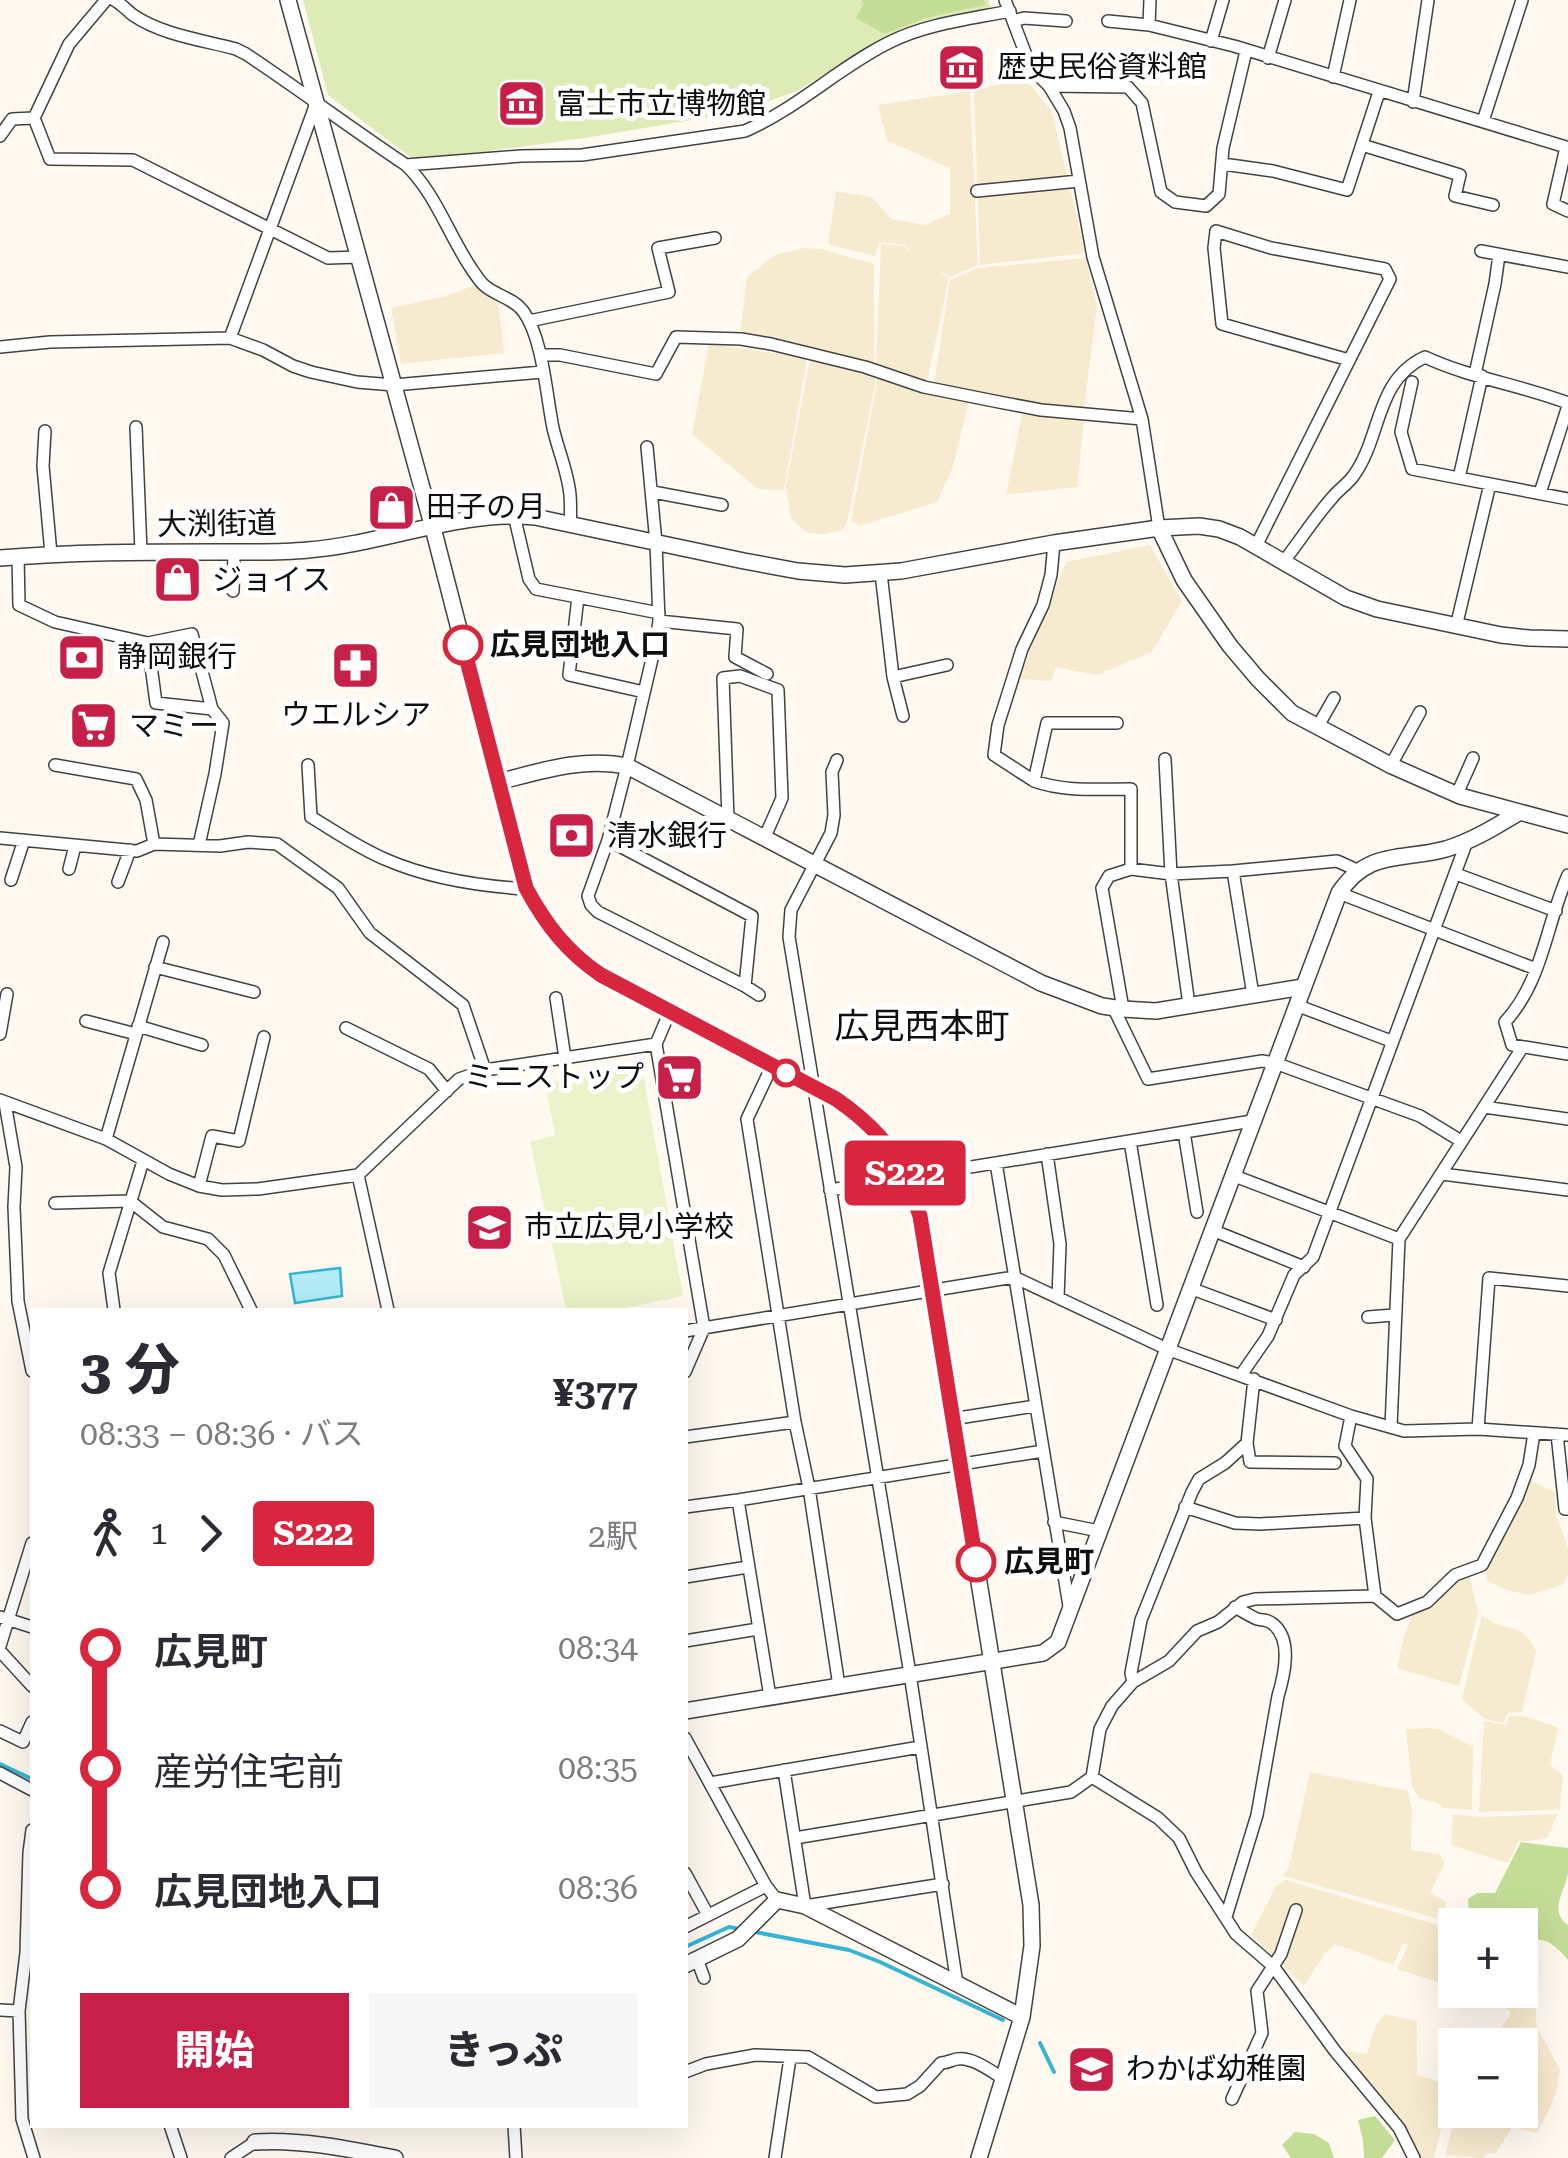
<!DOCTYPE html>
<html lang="ja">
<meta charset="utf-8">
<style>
:root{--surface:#fff;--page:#f7f7f7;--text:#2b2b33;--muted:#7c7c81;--accent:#c61f48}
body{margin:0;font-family:"Roboto Serif","Noto Sans JP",serif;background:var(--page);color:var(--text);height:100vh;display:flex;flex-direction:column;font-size:38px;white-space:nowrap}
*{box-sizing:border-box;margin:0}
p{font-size:32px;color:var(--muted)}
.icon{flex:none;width:55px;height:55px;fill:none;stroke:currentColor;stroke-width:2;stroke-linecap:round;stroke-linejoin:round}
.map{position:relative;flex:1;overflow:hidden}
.drawer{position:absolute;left:30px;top:1308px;width:658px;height:820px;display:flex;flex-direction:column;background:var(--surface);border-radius:0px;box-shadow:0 10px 40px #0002}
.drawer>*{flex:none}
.badge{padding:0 20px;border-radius:8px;font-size:35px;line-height:65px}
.fabs{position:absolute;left:1438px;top:1908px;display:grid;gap:20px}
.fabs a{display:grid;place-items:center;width:100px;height:100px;border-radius:0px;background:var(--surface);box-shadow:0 10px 40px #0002;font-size:50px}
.map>.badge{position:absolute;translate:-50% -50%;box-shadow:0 0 0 5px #fff}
.legs{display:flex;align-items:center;gap:15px;height:110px;padding:0 50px;font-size:32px}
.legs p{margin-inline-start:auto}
.overview{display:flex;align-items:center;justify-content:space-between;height:170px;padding:0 50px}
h1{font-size:55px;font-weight:800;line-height:75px}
.primary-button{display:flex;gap:20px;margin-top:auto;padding:20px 50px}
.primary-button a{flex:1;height:115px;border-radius:0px;background:var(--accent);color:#fff;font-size:40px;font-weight:800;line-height:115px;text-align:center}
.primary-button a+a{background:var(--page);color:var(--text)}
ul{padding:0 50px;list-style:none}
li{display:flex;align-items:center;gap:35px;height:120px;font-size:38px}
li i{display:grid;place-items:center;width:15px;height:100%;margin:0 12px;background:currentColor}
li i::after{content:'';width:25px;height:25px;margin:-12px;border:8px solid;border-radius:50%;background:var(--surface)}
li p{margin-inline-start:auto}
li:first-child i{background:linear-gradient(#0000 50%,currentColor 0)}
li:last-child i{background:linear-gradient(currentColor 50%,#0000 0)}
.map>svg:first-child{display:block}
.farmland{fill:#f7ebcf}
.green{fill:#ddecb7}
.forest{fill:#c4dd96}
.pitch{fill:#ecf2ca}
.water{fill:#b2ecf9;stroke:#35b4d4;stroke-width:2.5}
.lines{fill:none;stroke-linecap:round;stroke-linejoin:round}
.stream{stroke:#35b4d4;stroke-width:4}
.minor-casing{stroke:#424242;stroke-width:14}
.tertiary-casing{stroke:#424242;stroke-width:18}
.minor{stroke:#fff;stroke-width:11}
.tertiary{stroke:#fff;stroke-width:15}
.line-1-casing{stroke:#fff;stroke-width:22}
.line-1{stroke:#d7263d;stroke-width:15}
.stop-1-dot{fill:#fff;stroke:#d7263d;stroke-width:5}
.labels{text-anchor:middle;stroke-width:10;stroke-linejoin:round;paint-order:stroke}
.poi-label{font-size:30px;fill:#0f0f0f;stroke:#fff;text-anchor:start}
.street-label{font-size:30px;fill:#0f0f0f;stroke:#fff}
.stop-label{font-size:30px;font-weight:bold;fill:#0f0f0f;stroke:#fff;text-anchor:start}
.quarter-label{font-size:35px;fill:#0f0f0f;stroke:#fff}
</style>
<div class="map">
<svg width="1568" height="2158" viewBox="0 0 1568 2158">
<rect width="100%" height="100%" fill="#fff9f0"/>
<path class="farmland" d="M1024 77 1052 112 1085 253 980 265 974 91Z
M970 91 978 265 950 277 936 270 949 278 927 382 876 367 881 244 903 246 912 253 905 245 880 242 874 256 828 244 836 191 872 197 891 219 926 225 950 213V168L887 141 878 105Z
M804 248 821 249 874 264V365L740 334 747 277 775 255Z
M1086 258 1097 305 1084 409 1032 405 934 384 950 280 977 268Z
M475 285 498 301 504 353 401 364 391 308 446 296Z
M709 344 807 358 784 490 758 489 692 434Z
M810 359 877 375 847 523 842 530 826 534 808 533 791 519 786 486Z
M878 377 969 401 953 467 937 502 860 526 851 521Z
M1022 414 1084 420 1077 487 1006 495Z
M1150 545 1182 601 1152 652 1097 675 1056 667 1051 681 1019 679 1066 562Z
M1530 1481 1555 1492 1556 1515 1568 1548V1574L1562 1585 1529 1595 1507 1590 1486 1580 1489 1563Z
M1469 1573 1478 1614 1459 1686 1397 1668 1405 1633 1414 1609 1455 1579Z
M1482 1615 1493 1623 1520 1631 1529 1639 1536 1651 1522 1712 1508 1713 1503 1723 1485 1719 1462 1699Z
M1509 1716H1524L1558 1727 1550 1765 1563 1775 1560 1810 1479 1812 1484 1721 1506 1725Z
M1429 1728 1439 1729 1473 1746 1472 1810 1444 1808 1435 1802 1419 1798 1412 1786 1406 1729Z
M1310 1772 1408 1791 1412 1810 1411 1850 1440 1854 1445 1862 1430 1893 1446 1902 1443 1920 1283 1876 1289 1867Z
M1453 1814 1481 1817 1558 1814 1547 1838 1518 1842 1508 1863 1451 1845Z
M1286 1880 1455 1930V1988L1397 1969 1408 1945 1403 1943 1393 1965 1335 1944 1324 1955 1304 1986 1251 1935 1276 1886Z
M1520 1973 1536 1995V2025L1560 2070 1556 2093 1550 2108 1537 2133 1512 2127 1496 2153H1486L1484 2158 1445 2155 1457 2110 1478 2113 1479 2110H1520V2074L1533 2079V2074L1520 2068V2045H1499L1503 2025 1511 2014 1508 2009 1457 1994 1459 1990H1520Z
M1385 2014 1417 2021V2075L1452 2086 1434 2158H1418L1400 2124 1346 2051 1367 2054 1375 2027Z"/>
<path class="green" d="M303 0H988L991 9 927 22 889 36 795 92 733 113 591 137 416 161 328 95Z"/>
<path class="forest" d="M861 0H984L985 5 926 18 884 34 856 18 864 3Z
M1521 1842 1568 1848C1568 1856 1568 1865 1568 1873 1565 1892 1548 1911 1568 1925V1960C1553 1942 1543 1936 1520 1941V1925H1470L1468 1899 1477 1893H1495Z
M1375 2116 1395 2140 1382 2158H1364L1363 2140 1358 2120Z
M1295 2132 1314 2134 1329 2143 1334 2158H1291L1282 2145Z"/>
<path class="pitch" d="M642 1068 683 1296 616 1310H566L530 1142 555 1135 545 1083Z"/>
<path class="water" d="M340 1268 342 1296 295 1303 290 1274Z"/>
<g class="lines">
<path class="stream" d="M0 1764 32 1779
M755 1932 849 1950 880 1962 1003 2020
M685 1947 729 1927 740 1929
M1040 2043 1054 2072"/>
<defs>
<path id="minor" d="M114 0C122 4 126 10 133 15 162 35 203 40 236 49L246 54C300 90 352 129 406 165 436 194 448 234 471 268 475 274 480 282 485 286 497 296 513 298 523 311 543 338 546 394 553 428 558 450 568 472 570 495 571 505 570 515 571 525
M1005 0 1031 68 1049 86 1064 111 1070 128 1093 257 1142 419 1159 528
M1150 0 1149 25 1234 46 1566 147 1553 204 1568 211
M1013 21 1024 18 1066 21
M1108 21 1149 25
M1211 41 1223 0
M1268 58 1285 0
M1333 77 1350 0
M1049 86 1128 87 1142 103 1161 192 1175 202 1206 206 1219 194 1223 148 1246 51
M1413 102 1428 0
M34 118 50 159 133 160 328 258 359 257
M1483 121 1522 0
M0 136 12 119 34 118 69 44 106 0
M1362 145 1460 175 1455 196 1493 205
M1223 164 1273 171 1347 190 1379 92
M406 165 521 156 582 155 745 131C798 108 839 67 890 42 926 24 970 19 1010 11
M977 191 1079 181
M1481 251 1568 267
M529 321 669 292 658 248 715 238
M230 338 317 101
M0 347 50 342 230 338 263 350 293 366 311 372 357 382 394 385 542 372
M541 355H560L656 374 676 337 741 339 771 344 865 367 924 387 999 402 1041 410 1142 419
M1475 374 1495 284 1499 255
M1412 382 1401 432 1412 469 1568 499
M136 427 141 552
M45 431 43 466 51 554
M647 447 656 543 659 621 655 646 627 766 608 840 588 896 591 905 598 912 745 986 759 995
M1459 478 1482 376
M653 492 722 505
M1540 493 1568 406
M514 515 529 579 536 589 659 613
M1256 546 1390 279 1385 269 1271 248 1216 231 1214 248 1222 324 1349 360
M18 556 19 605 55 622 148 643 192 634 212 709 223 723 215 774 199 845
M1284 561C1300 541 1314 518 1332 498 1338 490 1348 484 1354 475 1382 436 1375 380 1425 357 1470 378 1521 385 1568 403
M881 573 893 677 903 716
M233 591 234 552
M578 597 569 675 644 692
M659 621 737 629 735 657 767 674
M1456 627 1490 484
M148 643 156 703 212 709
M893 677 947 665
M1117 723H1047L1034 781C1064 792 1099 789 1131 789V869
M1318 726 1334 698
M1165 759 1171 874 1189 1005
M837 760 832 772 834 815 831 833 791 910 789 937 910 1674 957 1984
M55 765 136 779 146 800 154 844
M308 765 311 817C336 832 360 849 387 860 431 879 479 886 526 889
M1391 765 1420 712
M1034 781 994 755 998 725 1022 649 1043 605 1051 575 1054 543
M1457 794 1473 758
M728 819 723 678 740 676 778 690 782 798 764 839
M0 838 137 851 154 844 220 846 248 842 277 844 338 888 370 933 463 1005 485 1070
M608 840 752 916 745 986
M69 869 75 846
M1233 871 1253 995
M1456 874 1556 911
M1568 875C1546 924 1543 981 1505 1022L1512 1045 1568 1054
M11 880 24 840
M118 882 130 850
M1339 893 1536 969
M155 967 254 992
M556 998 565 1058
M1296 1005 1391 1041
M1113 1007 1148 1079 1262 1061 1275 1063 1420 1116 1461 1141
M1123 1009 1102 888 1109 876 1131 869 1171 874 1233 871 1337 861 1357 870
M670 1011 656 1044 704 1328 685 1372
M86 1021 136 1034
M138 1026 202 1045
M346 1028 429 1069 447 1091
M0 1034 7 994
M772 1066 747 1119 795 1422 809 1488 839 1686
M0 1100 106 1139 169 1174 199 1186 222 1190 258 1189 358 1175 459 1079 485 1070 656 1044
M5 1103 16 1167 14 1207 18 1301 32 1371
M1484 1107 1568 1119
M1184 1132 1197 1212
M106 1139 163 942
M1130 1141 1157 1305
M1047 1154 1060 1244 1058 1298
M996 1163 1070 1612
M1442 1174 1568 1190
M358 1175 388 1310
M1232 1175 1399 1239
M199 1186 212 1136 239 1141 264 1037
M830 1190 1252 1121
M55 1203 130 1201 163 1227 208 1239 224 1255 251 1310
M1212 1230 1304 1267
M1190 1288 1276 1320
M114 1310 109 1273 143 1161
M1368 1317 1394 1315
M685 1331 1014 1277 1167 1349 1351 1416 1404 1431 1478 1429 1568 1435
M1241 1375 1268 1336 1294 1275 1313 1257 1467 841
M1254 1379 1247 1443 1250 1462 1335 1463
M1351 1416 1345 1446 1367 1479 1365 1518
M952 1419 1035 1406
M1391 1427 1399 1239 1522 1048
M1478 1429 1489 1278 1568 1286
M1557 1434 1565 1509H1568
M685 1437 795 1422
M738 1500 770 1697
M685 1507 738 1500 1043 1451
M1185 1507 1235 1523 1260 1524 1365 1518 1375 1596
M1054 1522 1099 1531
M685 1577 748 1567
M0 1617 32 1627
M685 1641 758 1629
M0 1646 32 1543
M0 1651 32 1686
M1133 1682 1131 1673 1141 1620 1192 1492 1199 1479 1225 1463 1247 1443
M0 1731 23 1742 32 1722
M685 1738 766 1886 777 1900
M784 1770 805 1906 943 1884
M0 1773 32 1790
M1092 1777 1100 1729 1112 1706 1133 1682 1169 1661 1197 1631 1218 1622 1243 1602 1255 1599 1375 1596 1397 1614 1427 1602 1455 1575 1482 1565 1517 1498 1529 1465 1534 1433
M710 1783 920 1747
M32 1830 29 1853 26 1953 19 2011 22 2119 34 2158
M795 1838 1071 1792 1092 1777 1158 1818 1179 1838 1196 1872 1236 1934 1273 1966 1335 2051 1399 2128 1414 2158
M685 1873 708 1915
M1226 1917 1257 1815 1278 1696C1284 1676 1293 1640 1273 1624 1267 1619 1265 1621 1257 1619 1250 1616 1242 1611 1235 1607
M685 1927 766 1886
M697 1959 704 1978
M0 2010 19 2011
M685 2072 706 2064 755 2055 808 2057 876 2097 907 2094 920 2086 941 2063C946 2063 952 2060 957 2059 972 2056 992 2072 1004 2079
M1232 2099 1262 2033 1257 1991 1281 1954 1296 1910
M170 2125 181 2158
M514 2125 516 2158
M231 2158 255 2142
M775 2158 790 2058"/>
<path id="tertiary" d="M288 0 433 528 526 889C546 925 567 952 601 975L836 1099C865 1119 892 1145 907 1177 912 1189 915 1203 920 1216L1031 1905 1032 1946 1022 2017 979 2158
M1159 528 1184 580 1230 646 1258 679 1292 713 1392 766 1460 796 1568 825
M0 558C72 552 144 552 215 552 246 552 277 553 308 550 384 544 458 510 535 517L744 561 798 571 845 575 901 571 1054 543 1159 528 1199 526 1219 529 1240 537 1346 598 1377 609 1501 635 1529 638 1568 639
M498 782C541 771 583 757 627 766L1041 983 1102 1006 1123 1009 1156 1011 1303 987
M685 1711 1043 1653 1058 1642 1339 893C1368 849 1402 861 1446 849 1472 841 1495 827 1518 813
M685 1965 738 1939 777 1900 805 1906 1022 2017
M255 2142C301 2139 349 2149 395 2158"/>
</defs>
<use href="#minor" class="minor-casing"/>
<use href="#tertiary" class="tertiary-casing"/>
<use href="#minor" class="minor"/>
<use href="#tertiary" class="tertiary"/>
</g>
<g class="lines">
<defs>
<path id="line-1" d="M463 645 526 888C546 925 567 952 601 975L836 1099C865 1119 892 1145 907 1177 912 1189 915 1203 920 1216L976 1562"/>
</defs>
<use href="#line-1" class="line-1-casing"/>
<use href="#line-1" class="line-1"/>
</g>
<defs>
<symbol id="museum-square" viewBox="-11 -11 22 22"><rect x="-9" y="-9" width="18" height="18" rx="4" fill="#c61f48" stroke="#fff"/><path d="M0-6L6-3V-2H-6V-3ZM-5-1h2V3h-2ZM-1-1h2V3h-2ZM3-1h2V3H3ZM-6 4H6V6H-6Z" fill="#fff"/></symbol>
<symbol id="shop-square" viewBox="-11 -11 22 22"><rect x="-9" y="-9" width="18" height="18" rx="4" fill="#c61f48" stroke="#fff"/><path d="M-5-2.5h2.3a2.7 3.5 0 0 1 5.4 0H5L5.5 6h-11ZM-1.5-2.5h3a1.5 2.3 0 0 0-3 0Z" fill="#fff"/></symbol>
<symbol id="bank-square" viewBox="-11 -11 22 22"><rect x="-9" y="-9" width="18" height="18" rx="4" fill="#c61f48" stroke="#fff"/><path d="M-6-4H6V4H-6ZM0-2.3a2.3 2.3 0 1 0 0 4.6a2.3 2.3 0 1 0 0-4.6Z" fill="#fff"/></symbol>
<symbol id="pharmacy-square" viewBox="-11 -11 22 22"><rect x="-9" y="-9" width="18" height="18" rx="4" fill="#c61f48" stroke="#fff"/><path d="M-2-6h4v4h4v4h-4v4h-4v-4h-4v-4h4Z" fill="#fff"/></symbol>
<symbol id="supermarket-square" viewBox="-11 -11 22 22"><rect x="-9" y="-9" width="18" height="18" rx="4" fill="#c61f48" stroke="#fff"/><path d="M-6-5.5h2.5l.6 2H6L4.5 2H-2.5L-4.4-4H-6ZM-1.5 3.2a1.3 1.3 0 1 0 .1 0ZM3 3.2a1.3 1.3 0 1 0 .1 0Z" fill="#fff"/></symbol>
<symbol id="school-square" viewBox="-11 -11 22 22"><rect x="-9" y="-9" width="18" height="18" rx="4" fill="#c61f48" stroke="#fff"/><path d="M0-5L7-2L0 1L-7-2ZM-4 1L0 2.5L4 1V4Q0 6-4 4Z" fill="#fff"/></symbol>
</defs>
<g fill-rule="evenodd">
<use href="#museum-square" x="934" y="40" width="55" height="55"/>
<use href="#museum-square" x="494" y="76" width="55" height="55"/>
<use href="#shop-square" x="364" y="480" width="55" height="55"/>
<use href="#shop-square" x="150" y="552" width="55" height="55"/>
<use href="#bank-square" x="54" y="630" width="55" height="55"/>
<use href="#pharmacy-square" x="328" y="638" width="55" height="55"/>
<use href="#supermarket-square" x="66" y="698" width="55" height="55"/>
<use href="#bank-square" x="544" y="808" width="55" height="55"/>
<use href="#supermarket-square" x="652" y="1050" width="55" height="55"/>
<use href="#school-square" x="462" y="1200" width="55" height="55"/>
<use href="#school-square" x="1064" y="2042" width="55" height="55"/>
</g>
<g class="stop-1-dot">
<circle cx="463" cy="645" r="18"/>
<circle cx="786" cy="1073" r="12"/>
<circle cx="976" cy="1562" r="18"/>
</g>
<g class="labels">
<g class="poi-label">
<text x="997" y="77">歴史民俗資料館</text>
<text x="556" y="114">富士市立博物館</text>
<text x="426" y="517">田子の月</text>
<text x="212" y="590">ジョイス</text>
<text x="117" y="667">静岡銀行</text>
<text x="356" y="725" text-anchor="middle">ウエルシア</text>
<text x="129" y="736">マミー</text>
<text x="607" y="846">清水銀行</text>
<text x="644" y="1087" text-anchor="end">ミニストップ</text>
<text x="524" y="1237">市立広見小学校</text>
<text x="1126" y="2079">わかば幼稚園</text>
</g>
<g class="street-label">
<text transform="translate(217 524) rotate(-1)" y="10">大渕街道</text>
</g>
<g class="stop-label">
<text x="490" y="655">広見団地入口</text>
<text x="1004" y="1572">広見町</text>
</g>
<g class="quarter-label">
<text x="922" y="1038">広見西本町</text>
</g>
</g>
</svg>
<div class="fabs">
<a>+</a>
<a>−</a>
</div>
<b class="badge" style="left:905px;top:1173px;background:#d7263d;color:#fff">S222</b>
<section class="drawer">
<div class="overview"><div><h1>3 分</h1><p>08:33 – 08:36 · バス</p></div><b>¥377</b></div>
<div class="legs"><svg class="icon" aria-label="walk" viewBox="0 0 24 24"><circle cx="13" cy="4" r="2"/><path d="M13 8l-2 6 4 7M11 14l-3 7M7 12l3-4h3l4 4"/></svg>1<svg class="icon" aria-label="forward" viewBox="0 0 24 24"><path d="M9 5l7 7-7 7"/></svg><b class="badge" style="background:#d7263d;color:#fff">S222</b><p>2駅</p></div>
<ul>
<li><i style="color:#d7263d"></i><b>広見町</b><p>08:34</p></li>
<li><i style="color:#d7263d"></i><span>産労住宅前</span><p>08:35</p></li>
<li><i style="color:#d7263d"></i><b>広見団地入口</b><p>08:36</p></li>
</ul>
<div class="primary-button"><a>開始</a><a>きっぷ</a></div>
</section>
</div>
